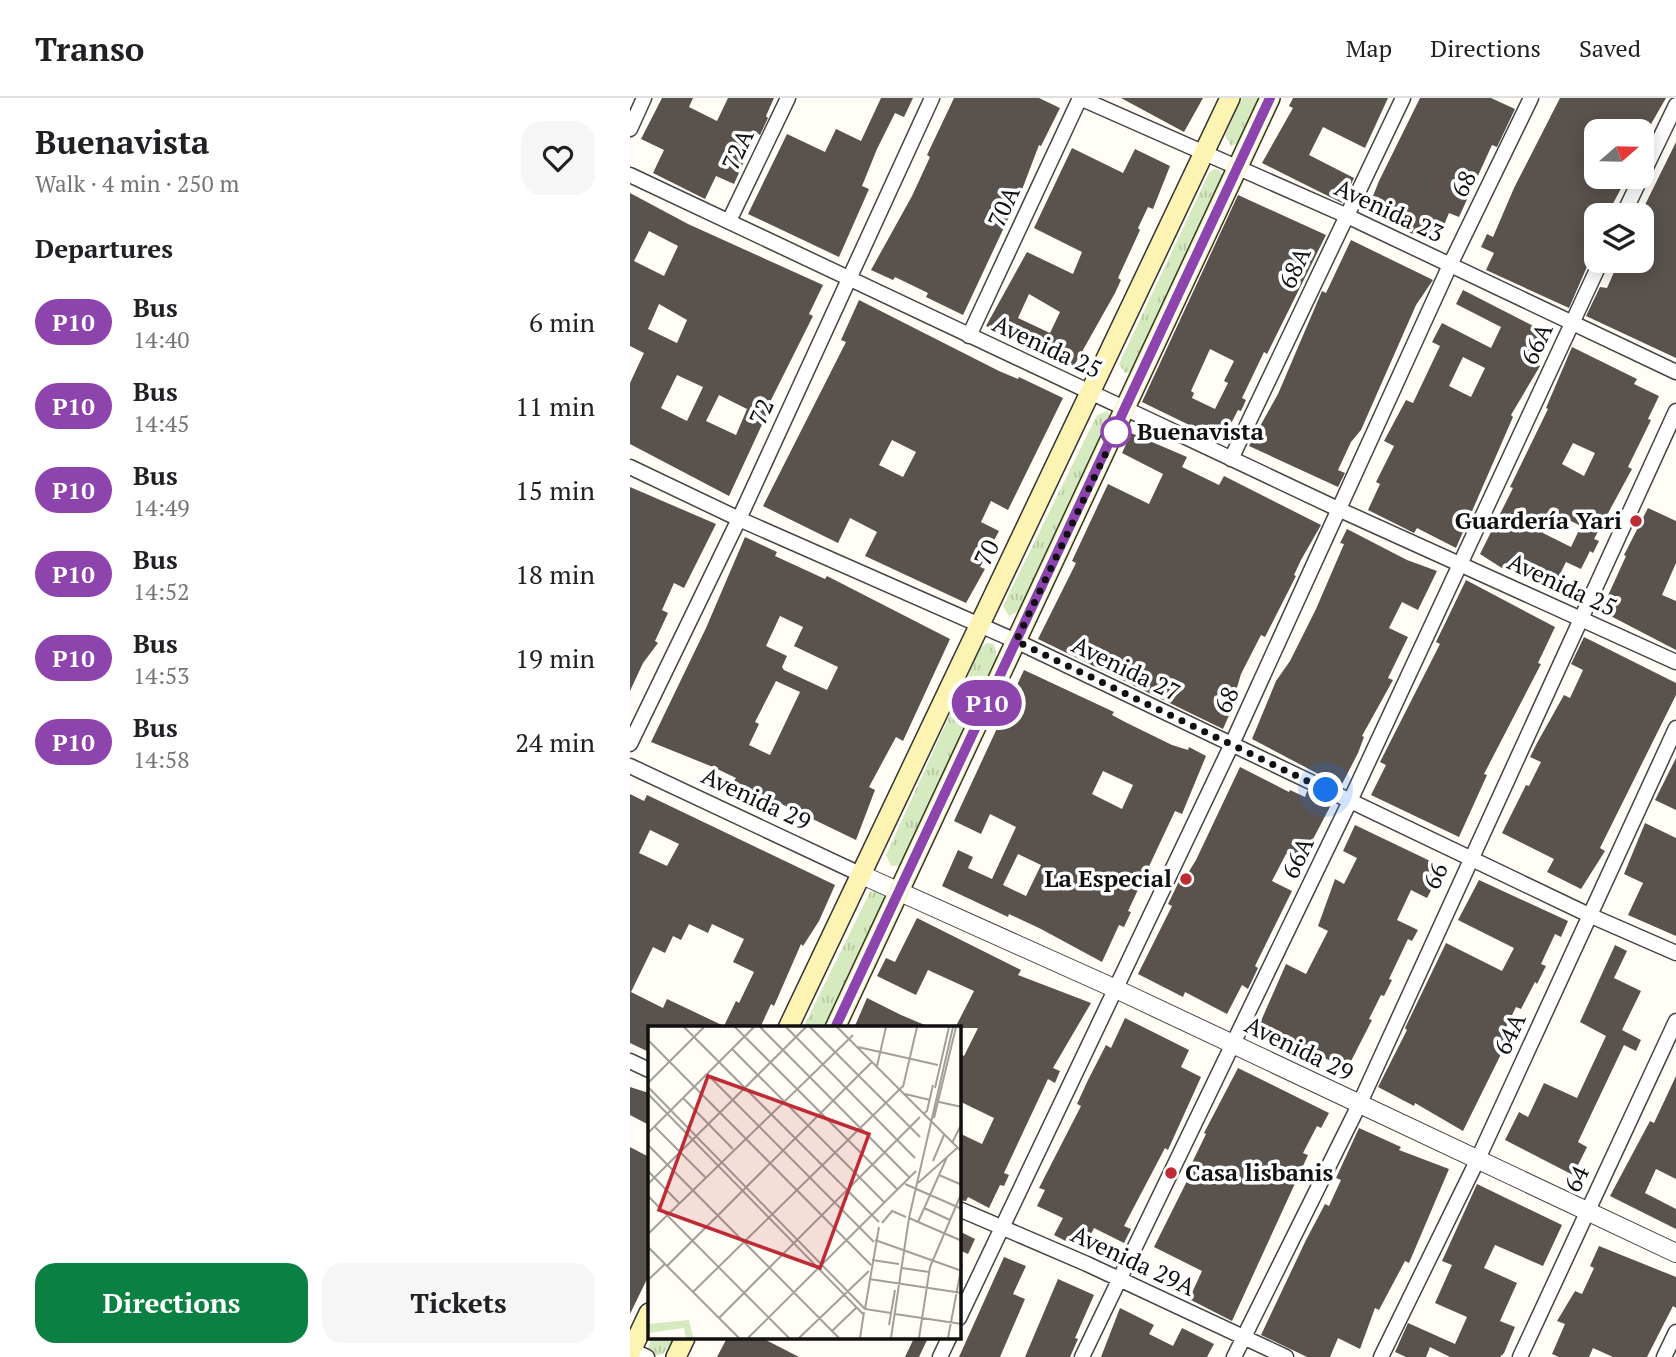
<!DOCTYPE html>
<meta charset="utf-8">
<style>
:root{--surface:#fff;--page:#f6f6f6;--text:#202124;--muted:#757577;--line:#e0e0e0;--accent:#0b8043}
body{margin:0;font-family:"PT Serif",serif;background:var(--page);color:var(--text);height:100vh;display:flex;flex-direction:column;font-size:26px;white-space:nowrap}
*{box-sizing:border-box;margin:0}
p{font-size:23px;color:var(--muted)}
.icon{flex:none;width:38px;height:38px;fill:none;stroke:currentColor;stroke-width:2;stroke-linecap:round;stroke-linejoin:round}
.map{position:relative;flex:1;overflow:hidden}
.side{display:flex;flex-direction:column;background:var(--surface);width:630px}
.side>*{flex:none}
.badge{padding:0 14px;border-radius:23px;font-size:24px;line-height:46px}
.needle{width:46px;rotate:70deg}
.buttons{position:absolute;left:954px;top:21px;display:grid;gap:14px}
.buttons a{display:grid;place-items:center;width:70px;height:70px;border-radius:14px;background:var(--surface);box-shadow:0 4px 18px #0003;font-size:35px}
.you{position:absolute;width:35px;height:35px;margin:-18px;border:5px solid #fff;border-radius:50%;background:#1a73e8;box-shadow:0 0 0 10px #1a73e833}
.map>.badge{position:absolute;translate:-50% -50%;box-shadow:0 0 0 4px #fff}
h2{padding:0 35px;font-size:26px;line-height:63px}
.round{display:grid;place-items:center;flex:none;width:74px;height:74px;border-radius:21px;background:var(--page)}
.head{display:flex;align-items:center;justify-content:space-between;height:119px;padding:0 35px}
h1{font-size:33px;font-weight:700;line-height:52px}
.action{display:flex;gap:14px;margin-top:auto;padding:14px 35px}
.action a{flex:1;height:80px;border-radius:21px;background:var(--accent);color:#fff;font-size:28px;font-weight:700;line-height:80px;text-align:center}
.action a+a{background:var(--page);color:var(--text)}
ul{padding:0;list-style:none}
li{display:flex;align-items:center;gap:21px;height:84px;padding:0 35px}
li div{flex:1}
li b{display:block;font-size:26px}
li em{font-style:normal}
li .badge{min-width:77px;font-weight:700;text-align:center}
header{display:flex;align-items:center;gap:42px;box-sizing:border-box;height:98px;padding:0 35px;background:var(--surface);border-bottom:2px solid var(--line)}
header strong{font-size:33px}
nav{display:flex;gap:38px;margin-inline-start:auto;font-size:24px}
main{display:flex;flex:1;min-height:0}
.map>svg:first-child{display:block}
.grass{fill:url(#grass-tufts)}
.building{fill:#5a524d;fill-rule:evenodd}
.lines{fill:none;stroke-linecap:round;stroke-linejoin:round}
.minor-casing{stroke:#444;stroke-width:17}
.tertiary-casing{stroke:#444;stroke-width:20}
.secondary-casing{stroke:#333;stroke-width:22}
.minor{stroke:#fff;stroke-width:14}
.tertiary{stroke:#fff;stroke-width:18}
.secondary{stroke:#fdf3b2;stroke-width:19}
.line-casing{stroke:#fff;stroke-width:16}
.line{stroke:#8e44ad;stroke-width:10}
.walk{stroke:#111;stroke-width:7;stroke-dasharray:0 12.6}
.stop-dot{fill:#fff;stroke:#8e44ad;stroke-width:3.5}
.poi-dot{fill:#bf2b34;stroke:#fff;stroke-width:2.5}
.labels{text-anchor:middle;stroke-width:7;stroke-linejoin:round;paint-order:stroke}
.street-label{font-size:24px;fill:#111;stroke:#fff}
.stop-label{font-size:24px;font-weight:bold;fill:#111;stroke:#fff;text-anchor:start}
.poi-label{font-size:24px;font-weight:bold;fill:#111;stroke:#fff;text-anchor:end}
.inset-road{fill:none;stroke:#a09f9a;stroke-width:2}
.view{fill:#bf2b34;fill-opacity:0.15;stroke:#bf2b34;stroke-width:3.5}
.inset-edge{fill:none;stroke:#111;stroke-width:3.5}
</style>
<header>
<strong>Transo</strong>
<nav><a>Map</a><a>Directions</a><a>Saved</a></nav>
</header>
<main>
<section class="side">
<div class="head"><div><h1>Buenavista</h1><p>Walk · 4 min · 250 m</p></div><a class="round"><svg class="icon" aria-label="heart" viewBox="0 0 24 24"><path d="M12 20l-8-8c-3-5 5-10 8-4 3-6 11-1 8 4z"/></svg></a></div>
<h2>Departures</h2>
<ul>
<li><span class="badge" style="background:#8e44ad;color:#fff">P10</span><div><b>Bus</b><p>14:40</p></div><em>6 min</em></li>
<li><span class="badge" style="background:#8e44ad;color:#fff">P10</span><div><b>Bus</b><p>14:45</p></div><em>11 min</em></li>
<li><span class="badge" style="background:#8e44ad;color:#fff">P10</span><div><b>Bus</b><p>14:49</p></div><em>15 min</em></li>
<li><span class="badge" style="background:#8e44ad;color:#fff">P10</span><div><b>Bus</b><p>14:52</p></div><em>18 min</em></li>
<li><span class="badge" style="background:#8e44ad;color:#fff">P10</span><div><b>Bus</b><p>14:53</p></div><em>19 min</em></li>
<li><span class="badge" style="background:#8e44ad;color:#fff">P10</span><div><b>Bus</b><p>14:58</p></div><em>24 min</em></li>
</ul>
<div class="action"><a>Directions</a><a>Tickets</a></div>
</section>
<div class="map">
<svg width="1046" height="1259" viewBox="0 0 1046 1259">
<defs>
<pattern id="grass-tufts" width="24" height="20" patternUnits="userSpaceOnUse" patternTransform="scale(1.75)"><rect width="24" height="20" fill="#d5eabe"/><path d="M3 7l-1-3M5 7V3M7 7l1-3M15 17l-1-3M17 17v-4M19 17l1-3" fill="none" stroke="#b6c8a2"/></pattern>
</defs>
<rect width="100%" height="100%" fill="#fffdf5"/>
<path class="grass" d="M612 0H631L611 44 601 48 595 37Z
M584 71 590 72 594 82 506 272 495 275 489 266 579 75Z
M478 313 481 323 391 512 379 518 373 508 467 317Z
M357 545 364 546 367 559 273 767 261 768 256 757 351 549Z
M244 793 251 794 255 803 193 930H173L240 794Z
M22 1240H44L33 1256 21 1259 18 1249Z"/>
<path class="building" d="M32 0H63L59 9 87 23 98 0H144L136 18 138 20 130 37 127 35 104 86 86 78 75 101 23 75 34 52 11 41Z
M251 0H283L274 19 265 15 247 51 232 88 239 91 209 159 118 116 157 36 195 54 206 31 231 43Z
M324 0H409L430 10 411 48 409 47 393 89 333 217 296 199 298 195 265 179 263 182 241 172 282 98 300 59 297 57Z
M491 0H573L554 34Z
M663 0H758L735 50 693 29 679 57 724 80 712 105 632 65 663 10 659 8Z
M790 0H861L885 11 867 49 862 47 829 119 819 115 814 127 809 125 800 144 740 116 748 100 743 98 749 83Z
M930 0H1036L1017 33H966V79H997L977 117H966V148L939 210 856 172 864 155 851 149 857 136 863 139 884 90Z
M1046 44V260L956 218 970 189 977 190 989 163H1012V113Z
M442 50 493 75 505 51 540 68 523 111 518 109 508 130 510 132 488 180 491 182 485 195 444 268 370 231 369 234 356 228 397 154 443 176 452 154 404 130ZM399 196 430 214 420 235 388 220Z
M0 95 58 126 193 187 179 216 183 218 139 306 141 307 99 398 0 346V285L14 255 0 248ZM19 133 48 148 34 178 4 163ZM29 206 57 222 47 245 18 231ZM47 277 73 289 57 323 31 310ZM89 297 117 311 106 337 76 323Z
M608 97 696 137 637 256 634 254 612 300 616 302 611 313 608 312 592 343 512 304ZM580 251 604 263 594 283 598 285 585 311 562 300 564 295 561 293Z
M721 142 803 182 786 207 731 332 721 344 708 372 715 375 708 389 619 348 648 296 692 193 696 195Z
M833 192 915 234 907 250 913 253 906 266 910 268 881 317 883 319 826 450 787 430 784 435 738 412 750 386 746 384 764 348 754 343 776 302 783 305 810 248 802 244 812 225 861 250 871 229 826 206ZM833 259 855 270 841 299 819 288Z
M229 202 369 273 388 281 389 279 433 300 378 412 361 403 351 424 369 433 350 469 355 471 336 505 235 458 247 434 220 420 208 445 133 408 216 244 211 242ZM262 342 286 354 273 379 249 367Z
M942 249 1007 281 1004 286 1029 298 1018 321 1021 322 998 369 1002 371 964 441 969 443 963 455 960 453 951 471 936 464 922 492 880 471 878 474 850 456 883 390 880 389 918 311 916 310ZM943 345 965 355 954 378 932 366ZM923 414 951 428 941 449 913 435Z
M501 335 557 359 552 369 589 387 594 378 691 427 671 462 664 477 666 478 635 539 631 537 611 576 606 593 609 595 593 631 408 541 446 465 442 463 478 386 519 406 533 376 492 355Z
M0 389 86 426 54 490 44 485 32 512 38 515 25 543 28 545 13 565 0 593Z
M1018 410 1046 423V465L1032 497 1046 503V552L971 513 996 458 994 457Z
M717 431 777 462 807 473 788 512 772 504 759 530 778 539 758 580 763 582 732 638 734 639 728 655 711 688 622 641 646 583 660 563 686 511 714 446 710 445Z
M115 439 147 454 145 458 195 481 197 478 320 541 273 643 266 639 239 689 245 692 226 742 104 683 106 680 83 669 21 644 76 530ZM150 518 173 529 164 548 208 569 197 592 154 572 152 569 157 558 136 548ZM146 583 170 594 140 657 119 647 129 626 125 624Z
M836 482 925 529 908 565 911 566 854 676 857 677 829 739 741 697 756 667 750 664 810 546 806 544Z
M954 539 1046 585V597L970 750 975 753 951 791 917 774 924 761 872 735 896 687 899 688 911 664 900 659 907 645 934 597 940 600 953 572 941 566Z
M394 572 484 614 482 617 495 624 542 647 558 652 559 649 576 658 552 716 545 713 498 813 501 814 494 829 489 827 472 864 411 831 379 816 378 819 312 788 328 752 343 759 338 770 362 781 386 729 360 716 351 736 324 723ZM473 673 503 687 492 711 462 696ZM388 756 411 767 396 798 373 787Z
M1046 660V712L1025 702Z
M610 669 659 694 660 692 675 699 677 693 702 705 671 764 656 756 642 783 662 793 625 868 628 870 618 891 612 887 597 916 555 894 553 899 508 876 542 808 538 806 554 773 558 775 566 762Z
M0 696 14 703 17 697 205 787 189 823 173 848 171 846 144 908 141 906 130 930H19V954L0 945ZM20 732 49 746 37 768 9 755ZM59 826 78 835 82 826 114 841 103 864 124 874 109 905 106 903 94 928 37 901 33 910 1 894 23 849 35 855 43 838 51 842Z
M1015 725 1046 740V838L998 817 1013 785 994 776Z
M725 727 819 772 812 786 806 783 797 800 781 792 767 822 788 832 782 843 778 841 759 881 762 882 754 898 751 897 739 921 742 922 717 971 668 947 666 952 627 932 656 866 676 876 698 833 688 828 705 781 714 786 727 760 713 753Z
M849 782 938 823 931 839 925 836 911 866 916 868 907 886 905 884 891 911 886 909 873 935 880 938 833 1033 785 1005 784 1008 748 989 777 932 775 930 816 845 872 873 884 850 828 822Z
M287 820 391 872 388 877 461 905 423 970 430 973 425 985 418 981 374 1075 379 1077 374 1088 370 1087 359 1110 338 1099 336 1103 329 1102V1035L352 1046 364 1020 329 1003V955L334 958 348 930H325L344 893 298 872 286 897 247 878 256 860 265 864Z
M985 847 997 853 984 880 1011 893 992 932 1011 942 1006 953 994 947 948 1044 957 1049 943 1077 875 1042 889 1014 898 1019 914 985 947 1000 976 938 950 924Z
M237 900 271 917 302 930H224Z
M495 920 559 952 551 969 571 979 538 1052 535 1050 494 1128 501 1131 494 1145 464 1130 453 1152 424 1137 433 1120 407 1108 415 1092 409 1090 451 1008 447 1006 458 982 476 947 481 950Z
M608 970 699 1015 691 1030 687 1028 673 1055 678 1057 602 1223 559 1201 572 1173 524 1149 561 1075 558 1073 576 1036 574 1035Z
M1046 978V1081L1026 1071 1015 1095 1046 1111V1131L980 1098 1020 1023 1024 1025Z
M0 989 19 995V1027L0 1017Z
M729 1030 771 1049 769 1052 819 1071 779 1165 775 1163 749 1212 745 1210 730 1251 708 1240 700 1259H677L631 1237 676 1142 695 1106 699 1108 711 1082 706 1080Z
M0 1049 19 1059V1177L0 1216Z
M847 1086 932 1127 913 1168 865 1147 854 1170 887 1185 870 1223 885 1229 874 1255 870 1259H820L800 1249 796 1259H776L765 1254 778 1225 825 1246 837 1219 805 1205 822 1167 812 1163Z
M329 1133 345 1141 338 1156 329 1152Z
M969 1148 1046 1179V1210L1043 1208 1017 1259H983L963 1250 959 1259H929L922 1256 935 1226 927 1223 945 1193 952 1196 964 1170 960 1168Z
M374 1159 396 1168 383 1196 395 1201 370 1259H329Z
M428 1181 464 1197 445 1240 448 1241 440 1259H395Z
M490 1210 524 1227 519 1236 543 1248 552 1230 584 1246 577 1259H471Z
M97 1240H132L169 1259H87Z
M284 1240H298L289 1259H275Z"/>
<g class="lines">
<defs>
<path id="minor" d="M450 0 715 117 1046 274
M0 31 14 0
M0 77 708 411 1046 564
M993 117 1046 7
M99 123 158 0
M339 238 450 0
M601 361 773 0
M0 369 109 421 386 543 959 817 1046 855
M0 646 109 421 302 0
M0 668 232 777
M0 963 19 972
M329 1111 457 1166 656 1259
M329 1220 601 648 820 167 901 0
M0 1251 17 1259
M310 1259 319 1240
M452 1259 720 703 971 163
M604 1259 729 1007 1046 313
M751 1259 847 1063 1046 630
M890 1259 1046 923
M1034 1259 1046 1234"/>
<path id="tertiary" d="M232 777 486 891 1046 1155"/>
<path id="secondary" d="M158 930 600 0
M205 930 640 0
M0 1255 19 1215
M46 1259 55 1240"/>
</defs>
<use href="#minor" class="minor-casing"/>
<use href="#tertiary" class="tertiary-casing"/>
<use href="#secondary" class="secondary-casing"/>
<use href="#minor" class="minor"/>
<use href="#tertiary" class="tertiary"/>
<use href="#secondary" class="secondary"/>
</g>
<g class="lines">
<defs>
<path id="line" d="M205 930 640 0"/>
</defs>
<use href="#line" class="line-casing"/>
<use href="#line" class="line"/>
<path class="walk" d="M486 334 386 543 696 692"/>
</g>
<circle class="stop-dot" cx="486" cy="334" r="14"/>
<g class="poi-dot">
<circle cx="1006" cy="423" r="7"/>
<circle cx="556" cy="781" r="7"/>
<circle cx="541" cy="1075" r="7"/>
</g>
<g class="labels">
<g class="street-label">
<text transform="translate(108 52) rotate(-65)" y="8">72A</text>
<text transform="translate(834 86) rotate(-64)" y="8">68</text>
<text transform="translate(374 109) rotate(-65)" y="8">70A</text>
<text transform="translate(759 113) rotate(25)" y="8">Avenida 23</text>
<text transform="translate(665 170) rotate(-65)" y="8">68A</text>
<text transform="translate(907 246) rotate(-65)" y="8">66A</text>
<text transform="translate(417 249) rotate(25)" y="8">Avenida 25</text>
<text transform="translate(132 314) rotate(-66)" y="8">72</text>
<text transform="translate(357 455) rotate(-64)" y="8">70</text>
<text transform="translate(932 487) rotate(25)" y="8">Avenida 25</text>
<text transform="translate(496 571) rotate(26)" y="8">Avenida 27</text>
<text transform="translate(597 602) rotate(-66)" y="8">68</text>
<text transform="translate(126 701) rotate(25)" y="8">Avenida 29</text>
<text transform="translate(668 760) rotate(-65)" y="8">66A</text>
<text transform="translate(806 778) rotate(-66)" y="8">66</text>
<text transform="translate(880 936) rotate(-65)" y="8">64A</text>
<text transform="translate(669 951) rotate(26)" y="8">Avenida 29</text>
<text transform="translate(947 1081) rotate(-65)" y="8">64</text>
<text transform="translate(503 1163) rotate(25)" y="8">Avenida 29A</text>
</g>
<g class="stop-label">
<text x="507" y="342">Buenavista</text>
</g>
<g class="poi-label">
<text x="992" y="431">Guardería Yari</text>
<text x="542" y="789">La Especial</text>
<text x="555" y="1083" text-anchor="start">Casa lisbanis</text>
</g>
</g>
<g transform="translate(18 928)">
<rect width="313" height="313" fill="#fffdf5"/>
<path d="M41 294 45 312H38L36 302 0 307V298Z" fill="#d5eabe"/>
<path class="inset-road" d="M36 1 231 196M87 1 250 164M112 1 262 152M138 1 267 132M162 1 272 111M189 1 314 126M0 14 223 239M210 21 290 39M84 23 237 177M229 40 238 1M59 48 226 216M0 57 56 1M0 61 217 283M255 61 269 1M287 62 301 1M0 68 216 289M257 68 282 74M35 72 85 123M291 76 314 81M275 88 279 85 285 59M286 92 308 1M7 101 57 151M0 107 106 1M304 117 314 97M0 119 191 312M285 135 296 109M0 145 31 177M291 149 314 159M270 157 298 132M0 158 158 1M257 158 314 183M0 170 141 312M276 182 302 194M261 192 314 215M270 196 299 131 309 122M234 197 244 185 258 191M231 201 217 283 243 287M0 208 205 9M227 214 314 245M0 221 91 312M224 234 251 238M19 240 224 36M254 242 281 246M221 253 314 267M0 254 17 238M45 266 255 60M247 288 314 298M71 292 272 91M241 299 247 264M184 305 208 282M100 312 268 145M151 312 221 245M212 312 216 286M243 312 261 192 305 1M271 312 282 241 314 166M300 312 314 238"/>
<path class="view" d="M60 50 221 108 172 242 11 184Z"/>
<rect width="313" height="313" class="inset-edge"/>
</g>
</svg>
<div class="buttons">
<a><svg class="needle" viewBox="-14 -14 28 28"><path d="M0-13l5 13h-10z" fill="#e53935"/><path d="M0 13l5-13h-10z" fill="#757577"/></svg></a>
<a><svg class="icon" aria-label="layers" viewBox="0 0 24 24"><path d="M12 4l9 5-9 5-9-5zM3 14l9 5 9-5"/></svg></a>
</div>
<div class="you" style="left:696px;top:692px"></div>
<b class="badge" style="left:357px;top:605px;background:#8e44ad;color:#fff">P10</b>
</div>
</main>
